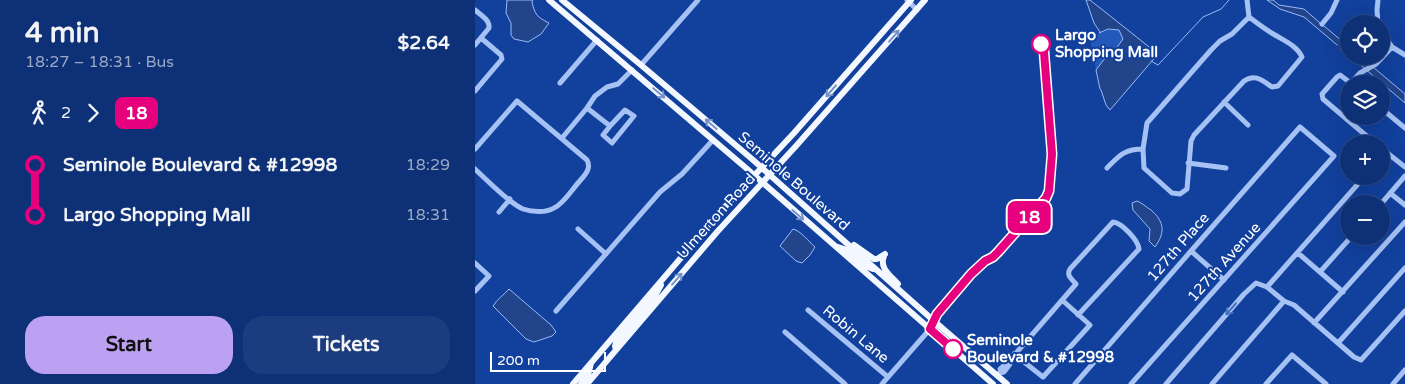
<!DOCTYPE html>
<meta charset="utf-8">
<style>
:root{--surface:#0d3076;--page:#1b3c7e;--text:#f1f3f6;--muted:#9aa9c5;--line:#2d4b88;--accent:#bca0f2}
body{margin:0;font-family:"Varela Round",sans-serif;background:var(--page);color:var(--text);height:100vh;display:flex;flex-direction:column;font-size:19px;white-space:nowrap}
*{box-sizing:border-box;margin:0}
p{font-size:16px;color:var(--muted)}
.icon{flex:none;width:28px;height:28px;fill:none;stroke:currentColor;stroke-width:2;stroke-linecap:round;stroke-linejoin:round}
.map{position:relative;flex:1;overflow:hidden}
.panel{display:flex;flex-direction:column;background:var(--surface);width:475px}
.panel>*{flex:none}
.badge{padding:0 10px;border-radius:8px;font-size:18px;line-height:32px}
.controls{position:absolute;left:865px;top:15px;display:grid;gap:10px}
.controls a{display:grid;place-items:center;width:50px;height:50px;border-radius:50%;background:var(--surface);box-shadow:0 5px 20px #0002,0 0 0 1px var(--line);font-size:25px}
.scale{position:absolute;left:15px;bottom:12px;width:116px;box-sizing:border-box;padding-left:5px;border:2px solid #fff;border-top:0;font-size:14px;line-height:18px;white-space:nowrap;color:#fff;-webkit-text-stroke:4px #11409d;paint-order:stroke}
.map>.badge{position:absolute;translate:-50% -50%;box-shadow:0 0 0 2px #fff}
.legs{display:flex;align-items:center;gap:8px;height:55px;padding:0 25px;font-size:16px}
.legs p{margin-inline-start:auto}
.head{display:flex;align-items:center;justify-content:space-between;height:85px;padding:0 25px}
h1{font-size:28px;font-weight:800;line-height:38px}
.cta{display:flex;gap:10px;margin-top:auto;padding:10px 25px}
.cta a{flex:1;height:58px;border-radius:20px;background:var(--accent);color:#111;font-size:20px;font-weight:800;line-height:58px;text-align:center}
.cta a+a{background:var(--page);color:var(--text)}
ul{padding:0 25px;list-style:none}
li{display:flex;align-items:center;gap:18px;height:50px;font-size:19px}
li i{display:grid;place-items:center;width:8px;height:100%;margin:0 6px;background:currentColor}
li i::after{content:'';width:12px;height:12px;margin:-6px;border:4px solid;border-radius:50%;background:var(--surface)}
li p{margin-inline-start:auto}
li:first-child i{background:linear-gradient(#0000 50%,currentColor 0)}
li:last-child i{background:linear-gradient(currentColor 50%,#0000 0)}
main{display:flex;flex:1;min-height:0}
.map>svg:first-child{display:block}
.green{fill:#2359bb}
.water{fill:#22448a;stroke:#98bbf8}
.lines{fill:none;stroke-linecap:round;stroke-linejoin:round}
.stream{stroke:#98bbf8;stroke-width:1}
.canal{stroke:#22448a;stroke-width:4.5}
.minor{stroke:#a6c2f5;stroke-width:5}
.major{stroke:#f3f7ff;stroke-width:6}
.oneway{stroke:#7792c9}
.oneway2{stroke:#456ebc}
.line-1-casing{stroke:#fff;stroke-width:11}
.line-1{stroke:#e6007e;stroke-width:8}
.stop-1-dot{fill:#fff;stroke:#e6007e;stroke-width:2.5}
.labels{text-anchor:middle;stroke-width:4;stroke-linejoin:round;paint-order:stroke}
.stop-label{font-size:15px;font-weight:bold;fill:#fff;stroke:#11409d;text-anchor:start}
.street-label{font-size:15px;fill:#fff;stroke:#11409d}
</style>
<main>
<section class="panel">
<div class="head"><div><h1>4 min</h1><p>18:27 – 18:31 · Bus</p></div><b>$2.64</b></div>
<div class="legs"><svg class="icon" aria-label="walk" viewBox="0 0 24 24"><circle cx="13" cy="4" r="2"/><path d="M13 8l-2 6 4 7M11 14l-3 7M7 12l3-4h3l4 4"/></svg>2<svg class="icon" aria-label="forward" viewBox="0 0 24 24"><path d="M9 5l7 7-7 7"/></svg><b class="badge" style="background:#e6007e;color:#fff">18</b></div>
<ul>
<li><i style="color:#e6007e"></i><b>Seminole Boulevard &amp; #12998</b><p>18:29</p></li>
<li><i style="color:#e6007e"></i><b>Largo Shopping Mall</b><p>18:31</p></li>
</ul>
<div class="cta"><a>Start</a><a>Tickets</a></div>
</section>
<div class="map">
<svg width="930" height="384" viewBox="0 0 930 384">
<rect width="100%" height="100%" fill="#11409d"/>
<path class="green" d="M633 29 644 30 648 39 640 50 628 61 621 70 616 43 624 33Z"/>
<path class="water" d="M32 0H58L57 2C60 15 62 17 74 23L66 34 53 42 39 39 36 35V23L31 13Z
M611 0H615L683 54 635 110 631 105 626 90 625 89 621 70 634 53 640 50 648 39 644 30 633 29 624 33 625 32 619 23Z
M792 0H798L804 5 829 9 845 23V24L848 26H849L874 47V55L829 17 805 9Z
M875 56H885L930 94V103Z
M662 201C667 203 671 207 676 210 690 222 690 233 680 247L674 241 675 229 658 210 657 203Z
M318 229C326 231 333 241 340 247L335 255 327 263 321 261 305 246Z
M34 289 76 325 81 332 77 336 59 342 51 339 18 306C22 299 29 295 34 289Z"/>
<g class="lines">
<path class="stream" d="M676 61 683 65 728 17 746 9 754 0"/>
<path class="canal" d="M864 47 874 56
M875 56 885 65"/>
<path class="minor" d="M432 0 442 10
M772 0 774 17 757 34 745 41 736 50 672 123 668 149 669 168 697 193 705 194 712 189 716 141 719 135 769 81C780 73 788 81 797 87L803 86 827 57C822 46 810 41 800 35 791 30 782 23 774 17
M0 10C6 15 15 20 14 28L0 45
M847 24 856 13 862 0
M903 24 902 10 903 0
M906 31 917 47 930 55
M166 65 223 0
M85 83 122 40
M876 83 885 73 901 64 917 47
M877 84 865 75 862 77 847 94 848 99 901 144
M0 91 27 59 26 55 6 38
M749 102 773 125
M112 108 135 126 128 135 137 143 159 116 150 110 135 126
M906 108 930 128
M87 138 112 108 120 96 132 87 143 84 157 70
M906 148 930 167
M0 149 42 101 112 160C117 169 109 176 103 183 96 191 88 204 79 208 71 213 57 212 48 209 35 204 12 180 0 169
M906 158 912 152
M713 163 751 168
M632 168C644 156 649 149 668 149
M915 193 930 205
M906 204 930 176
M24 212 35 199
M103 229 131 254
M716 251 749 280
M823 253 868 292
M0 263 14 276 0 291
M845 272 877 236
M792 287 890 176
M333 310 413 377
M81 311 185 192 207 174 238 140
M839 323 930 222
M310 332 370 384
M863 343 930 268
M539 354 568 377 615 325 587 300
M526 372 525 369 535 360 601 284C597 279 591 276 595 269L638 222C647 223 663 240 664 249L603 315
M524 373 529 372 535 364V360
M407 384 455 329 459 321
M600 384 716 251 825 127 859 156 656 384
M691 384 769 294 781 283 792 287 809 301 819 305 879 357 886 360 930 311
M737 384 809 301
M791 384 817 355 851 384
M918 384 930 370"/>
<path class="major" d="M74 0 271 168 518 384
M87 0 166 65 277 159 459 321 532 384
M379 245 399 259H402L410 254
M360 246 369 249 390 266 398 269
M409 256C404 268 415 275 423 284
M141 350 140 346 142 340 181 294 186 285
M98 384 246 211 319 133 436 0
M106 384 113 375 116 363
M112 384 242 232 321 146 450 0"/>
</g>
<defs><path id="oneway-shaft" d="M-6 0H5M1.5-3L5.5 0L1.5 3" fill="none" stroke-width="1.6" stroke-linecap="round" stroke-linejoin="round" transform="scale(1.25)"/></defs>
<g class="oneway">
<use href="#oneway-shaft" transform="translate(419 36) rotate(-49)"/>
<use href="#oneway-shaft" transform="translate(356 91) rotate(131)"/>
<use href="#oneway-shaft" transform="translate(184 93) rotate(40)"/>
<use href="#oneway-shaft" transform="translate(236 124) rotate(-139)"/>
<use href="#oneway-shaft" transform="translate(323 215) rotate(41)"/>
<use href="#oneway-shaft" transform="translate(202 279) rotate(-49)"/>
</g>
<use class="oneway2" href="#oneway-shaft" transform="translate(756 309) rotate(131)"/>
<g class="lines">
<defs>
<path id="line-1" d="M478 349 455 329 462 314 496 274 510 261 518 257 523 252 571 198 574 191 577 154 569 52V47L566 44"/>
</defs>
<use href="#line-1" class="line-1-casing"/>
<use href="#line-1" class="line-1"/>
</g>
<g class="stop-1-dot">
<circle cx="566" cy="44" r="9"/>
<circle cx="478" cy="349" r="9"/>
</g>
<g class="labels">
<g class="stop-label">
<text x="580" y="40">Largo<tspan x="580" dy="17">Shopping Mall</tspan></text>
<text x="492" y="345">Seminole<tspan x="492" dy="17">Boulevard &amp; #12998</tspan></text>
</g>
<g class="street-label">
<text transform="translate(319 181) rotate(41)" y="5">Seminole Boulevard</text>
<text transform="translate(241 216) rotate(-48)" y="5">Ulmerton Road</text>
<text transform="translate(703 247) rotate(-49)" y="5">127th Place</text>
<text transform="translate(749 262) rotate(-48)" y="5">127th Avenue</text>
<text transform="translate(381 334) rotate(40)" y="5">Robin Lane</text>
</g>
</g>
</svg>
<div class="controls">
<a><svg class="icon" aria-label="locate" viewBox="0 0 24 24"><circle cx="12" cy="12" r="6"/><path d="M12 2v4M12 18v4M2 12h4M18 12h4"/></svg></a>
<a><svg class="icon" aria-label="layers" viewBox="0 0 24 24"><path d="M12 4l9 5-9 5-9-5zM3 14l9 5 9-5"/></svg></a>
<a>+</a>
<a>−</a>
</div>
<div class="scale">200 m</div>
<b class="badge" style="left:554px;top:217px;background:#e6007e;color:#fff">18</b>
</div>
</main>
